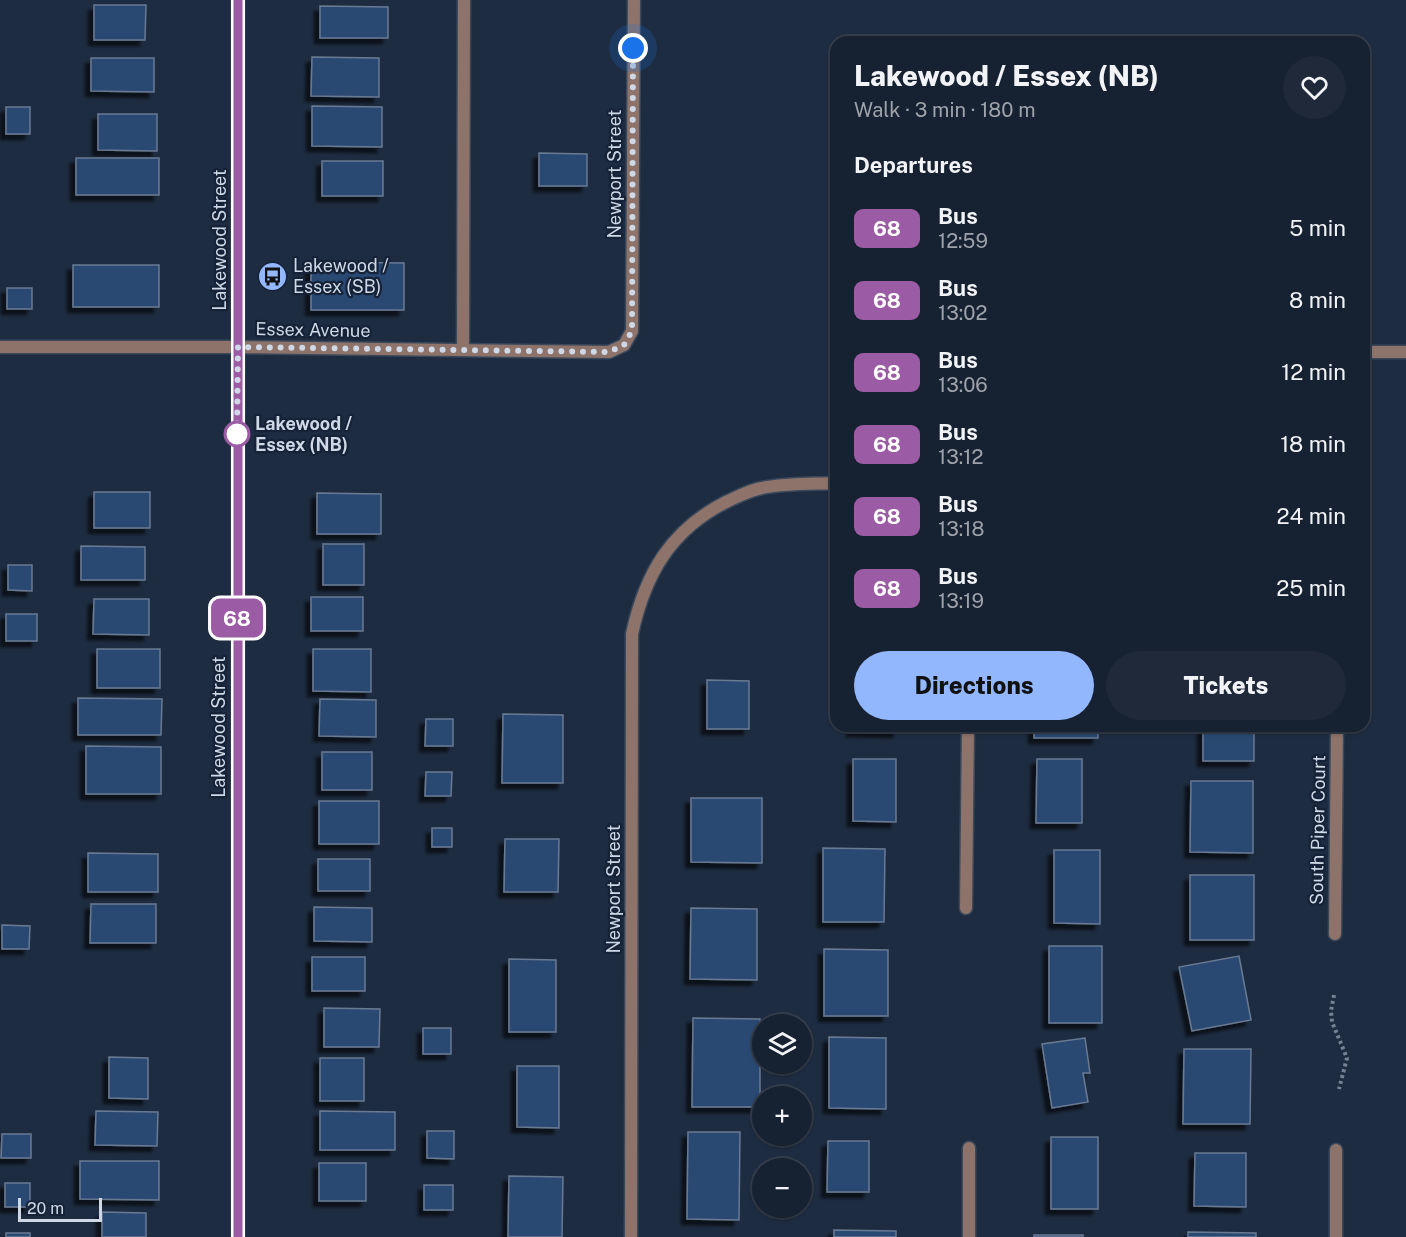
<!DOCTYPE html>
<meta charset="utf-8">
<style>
:root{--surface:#162131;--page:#1f2939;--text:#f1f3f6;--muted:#9ea3ab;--line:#353e4d;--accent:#93b7fd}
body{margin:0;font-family:"Public Sans",sans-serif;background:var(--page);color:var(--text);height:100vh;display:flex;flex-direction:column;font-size:22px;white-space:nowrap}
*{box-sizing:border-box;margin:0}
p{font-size:20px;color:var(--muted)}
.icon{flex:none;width:33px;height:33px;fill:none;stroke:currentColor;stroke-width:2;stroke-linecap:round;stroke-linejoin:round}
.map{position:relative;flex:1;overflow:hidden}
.panel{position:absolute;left:830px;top:36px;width:540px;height:696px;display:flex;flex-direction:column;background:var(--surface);border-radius:18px;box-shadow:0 2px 4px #0004,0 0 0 2px var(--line)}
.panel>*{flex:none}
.badge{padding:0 12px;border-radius:9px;font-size:21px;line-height:39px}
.fabs{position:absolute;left:752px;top:1014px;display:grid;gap:12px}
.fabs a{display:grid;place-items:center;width:60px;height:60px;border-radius:50%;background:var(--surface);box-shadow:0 2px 4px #0004,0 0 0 2px var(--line);font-size:30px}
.scale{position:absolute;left:18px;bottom:15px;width:84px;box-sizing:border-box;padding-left:6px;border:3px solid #ced8e6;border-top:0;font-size:16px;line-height:21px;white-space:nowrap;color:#ced8e6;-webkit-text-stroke:4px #152237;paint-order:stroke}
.you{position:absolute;width:30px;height:30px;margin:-15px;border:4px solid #fff;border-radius:50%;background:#1a73e8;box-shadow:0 0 0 9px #1a73e833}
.map>.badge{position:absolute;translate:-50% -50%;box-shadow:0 0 0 3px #fff}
h2{padding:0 24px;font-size:22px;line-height:54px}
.round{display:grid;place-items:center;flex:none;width:63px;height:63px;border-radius:32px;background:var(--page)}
.headline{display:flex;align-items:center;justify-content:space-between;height:102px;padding:0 24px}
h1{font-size:28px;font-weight:800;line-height:45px}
.button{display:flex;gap:12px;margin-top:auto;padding:12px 24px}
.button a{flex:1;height:69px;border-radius:36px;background:var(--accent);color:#111;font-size:24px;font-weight:800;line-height:69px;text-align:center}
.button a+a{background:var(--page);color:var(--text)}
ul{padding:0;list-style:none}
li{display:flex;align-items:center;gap:18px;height:72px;padding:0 24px}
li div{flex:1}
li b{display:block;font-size:22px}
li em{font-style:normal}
li .badge{min-width:66px;font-weight:700;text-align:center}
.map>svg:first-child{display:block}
.building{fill:#2c4872;stroke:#697a93;stroke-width:1.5;filter:url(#shadow)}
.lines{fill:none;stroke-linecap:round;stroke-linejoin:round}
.service-casing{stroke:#3a485b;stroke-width:15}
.minor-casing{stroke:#3a485b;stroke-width:15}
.path{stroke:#768293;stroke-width:4;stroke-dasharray:3 3;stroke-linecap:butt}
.service{stroke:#8d736a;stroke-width:12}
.minor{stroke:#8d736a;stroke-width:12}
.line-casing{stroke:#fff;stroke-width:14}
.line{stroke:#9b5ba5;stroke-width:9}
.walk{stroke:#ced8e6;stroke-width:6;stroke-dasharray:0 10.8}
.stop-dot{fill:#fff;stroke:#9b5ba5;stroke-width:3}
.labels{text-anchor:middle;stroke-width:4.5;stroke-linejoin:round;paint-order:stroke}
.street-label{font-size:18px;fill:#ced8e6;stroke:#152237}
.poi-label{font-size:18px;fill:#ced8e6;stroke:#152237;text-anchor:start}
.stop-label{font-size:18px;font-weight:bold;fill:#ced8e6;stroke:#152237;text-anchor:start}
</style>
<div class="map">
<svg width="1406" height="1237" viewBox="0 0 1406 1237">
<defs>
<filter id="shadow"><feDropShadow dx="-5.5" dy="5.5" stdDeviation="1.5" flood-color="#0009"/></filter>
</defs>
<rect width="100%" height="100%" fill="#1e2c41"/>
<path class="building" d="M94 5H146L145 40H94Z
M320 6 388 7V38H320Z
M312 57 379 58V97L311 96Z
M91 58H154V92L91 91Z
M312 106 382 107V147L312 146Z
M6 107H30V134H6Z
M98 114H157V151L98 150Z
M539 153 587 154V186H539Z
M76 158H159V195H76Z
M322 161H383V196H322Z
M311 262 404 263V310H311Z
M73 265H159V307H73Z
M7 288H32V309H7Z
M94 492H150V528H94Z
M317 493 381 494V534H317Z
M323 544H364V585H323Z
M81 546 145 547V580H81Z
M8 565H32V591L8 590Z
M311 597H363V631H311Z
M94 599H149V635L93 634Z
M6 614H37V641H6Z
M97 649H160V688H97Z
M313 649H371V692L313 691Z
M707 680 749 681V729H707Z
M78 698 162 699 161 735H78Z
M320 699 376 700V737L319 736Z
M503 714 563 715V783H502Z
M426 719H453V746H425Z
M852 726H898V732L852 731Z
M1034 726H1098V738H1034Z
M1203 726H1254V761H1203Z
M86 746 161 747V794H86Z
M322 752H372V790H322Z
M853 759H896V822L853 821Z
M1037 759H1082V823H1036Z
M426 772H452L451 796H425Z
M1191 781H1253V853L1190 852Z
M691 798H762V863L691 862Z
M319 801H379V844H319Z
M432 828H452V847H432Z
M505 839H559L558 892H504Z
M823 848 885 849 884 922H823Z
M1054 850H1100V924L1054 923Z
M88 853 158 854V892H88Z
M318 859H370V891H318Z
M1190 875H1254V940H1190Z
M91 904H156V943H90Z
M314 907 372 908V942L314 941Z
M691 908 757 909V980L690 979Z
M2 925 30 926 29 949H2Z
M1049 946H1102V1023H1049Z
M824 949 888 950V1016H824Z
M1239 956 1251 1020 1192 1031 1179 967Z
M312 957H365V991H312Z
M509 959 556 960V1032H509Z
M324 1008 380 1009 379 1047H324Z
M693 1018 760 1019V1107H692Z
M423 1028H451V1054H423Z
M829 1037 886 1038V1109L829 1108Z
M1085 1038 1090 1073H1083L1088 1102 1052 1108 1042 1044Z
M1184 1049H1251L1250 1124H1183Z
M109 1057 148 1058V1099L109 1098Z
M320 1058H364V1101H320Z
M517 1066H559V1128L517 1127Z
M96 1111 158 1112 157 1146 95 1145Z
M320 1111 395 1112V1150H320Z
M427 1131H454V1159L427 1158Z
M688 1132H740L739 1220 687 1219Z
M2 1134H31V1158H1Z
M1051 1137H1098V1209H1051Z
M828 1141H869V1192H827Z
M1195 1153H1246V1207L1194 1206Z
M80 1161H159V1200L80 1199Z
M319 1163H366V1201H319Z
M509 1176 563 1177 562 1237H508Z
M5 1183H30V1207H5Z
M424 1185H453V1210H424Z
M102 1212 146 1213V1237H102Z
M834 1230 896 1231V1237H834Z
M1188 1232 1256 1233V1237H1188Z
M6 1233H30V1237H6Z
M1034 1235H1083V1237H1034Z"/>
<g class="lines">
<defs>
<path id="service" d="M463 349 464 0"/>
<path id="minor" d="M0 347H238L609 352 624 345 632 331 634 0
M1364 352H1406
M966 908 968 726
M1335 934 1337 726
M1336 1150V1237
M238 1237V0
M631 1237 632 634C645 574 671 529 728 501 739 496 750 490 762 488 785 483 812 484 836 483
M969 1237V1148"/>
</defs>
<use href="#service" class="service-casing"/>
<use href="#minor" class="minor-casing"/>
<path class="path" d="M1334 995 1331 1011 1332 1022 1347 1058 1339 1089"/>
<use href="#service" class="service"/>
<use href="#minor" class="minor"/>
</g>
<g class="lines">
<defs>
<path id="line" d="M238 1237V0"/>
</defs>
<use href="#line" class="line-casing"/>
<use href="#line" class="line"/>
<path class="walk" d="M237 434 238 347 609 352 624 345 632 331 633 48"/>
</g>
<defs>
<symbol id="bus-disc" viewBox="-11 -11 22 22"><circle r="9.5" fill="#93b7fd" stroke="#152237"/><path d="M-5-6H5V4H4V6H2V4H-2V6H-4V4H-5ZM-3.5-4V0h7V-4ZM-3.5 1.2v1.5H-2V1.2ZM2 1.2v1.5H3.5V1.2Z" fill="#111"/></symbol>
</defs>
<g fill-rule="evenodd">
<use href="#bus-disc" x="256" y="260" width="33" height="33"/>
</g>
<circle class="stop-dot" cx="237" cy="434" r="12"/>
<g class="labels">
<g class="street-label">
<text transform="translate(615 174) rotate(-90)" y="6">Newport Street</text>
<text transform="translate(220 240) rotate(-90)" y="6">Lakewood Street</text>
<text transform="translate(313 330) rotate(1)" y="6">Essex Avenue</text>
<text transform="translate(219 727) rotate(-90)" y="6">Lakewood Street</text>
<text transform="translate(1318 830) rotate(-89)" y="6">South Piper Court</text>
<text transform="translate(614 889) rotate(-90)" y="6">Newport Street</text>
</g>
<g class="poi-label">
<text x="293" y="272">Lakewood /<tspan x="293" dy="21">Essex (SB)</tspan></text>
</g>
<g class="stop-label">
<text x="255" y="430">Lakewood /<tspan x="255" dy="21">Essex (NB)</tspan></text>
</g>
</g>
</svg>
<div class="fabs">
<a><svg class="icon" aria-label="layers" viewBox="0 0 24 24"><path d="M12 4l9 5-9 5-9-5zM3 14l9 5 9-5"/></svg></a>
<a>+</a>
<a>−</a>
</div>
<div class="scale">20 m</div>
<div class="you" style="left:633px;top:48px"></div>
<b class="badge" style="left:237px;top:618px;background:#9b5ba5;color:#fff">68</b>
<section class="panel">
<div class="headline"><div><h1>Lakewood / Essex (NB)</h1><p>Walk · 3 min · 180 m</p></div><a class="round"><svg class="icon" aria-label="heart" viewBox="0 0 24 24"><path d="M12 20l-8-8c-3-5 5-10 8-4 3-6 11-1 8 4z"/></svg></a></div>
<h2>Departures</h2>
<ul>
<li><span class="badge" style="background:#9b5ba5;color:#fff">68</span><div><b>Bus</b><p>12:59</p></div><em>5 min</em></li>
<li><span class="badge" style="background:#9b5ba5;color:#fff">68</span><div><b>Bus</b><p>13:02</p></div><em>8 min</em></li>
<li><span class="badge" style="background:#9b5ba5;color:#fff">68</span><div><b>Bus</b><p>13:06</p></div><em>12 min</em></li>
<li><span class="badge" style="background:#9b5ba5;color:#fff">68</span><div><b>Bus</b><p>13:12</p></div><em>18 min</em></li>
<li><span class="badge" style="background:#9b5ba5;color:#fff">68</span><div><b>Bus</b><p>13:18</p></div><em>24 min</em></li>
<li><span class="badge" style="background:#9b5ba5;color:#fff">68</span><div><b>Bus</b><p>13:19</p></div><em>25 min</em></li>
</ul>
<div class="button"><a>Directions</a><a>Tickets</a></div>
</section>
</div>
